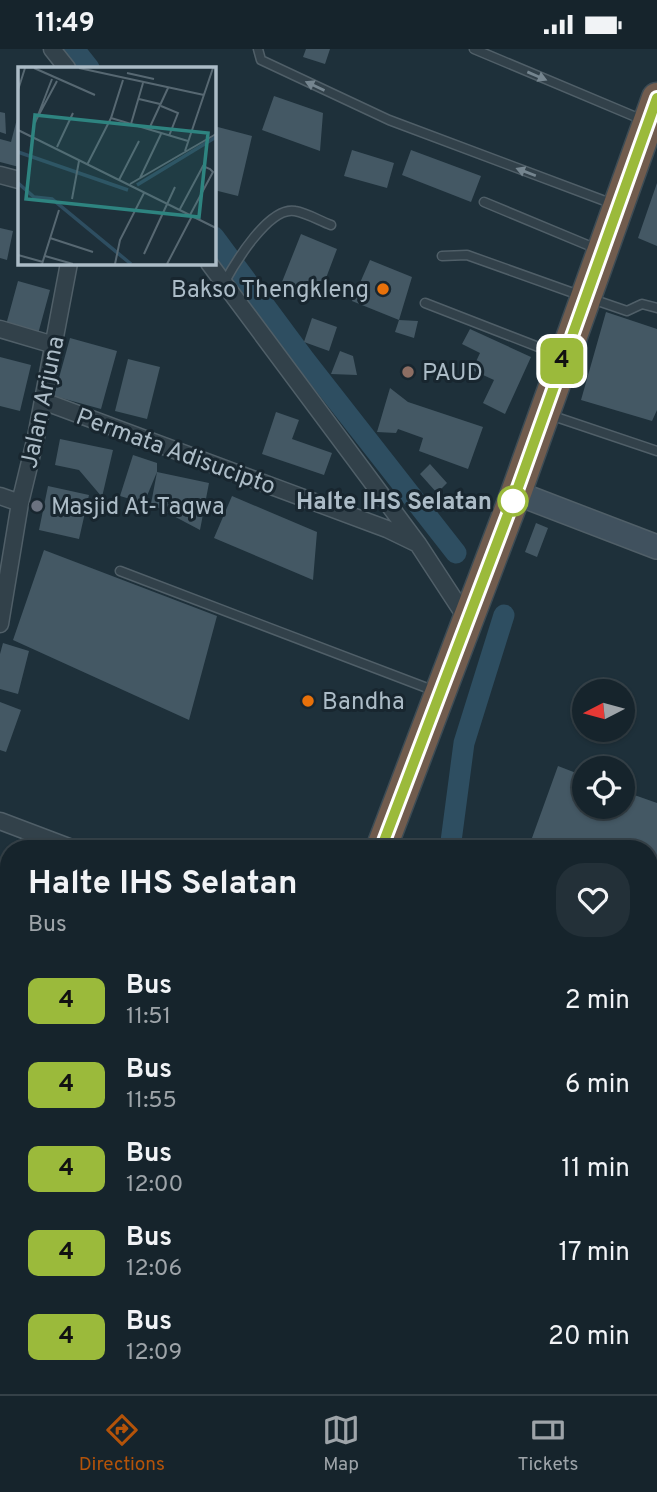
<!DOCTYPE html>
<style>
:root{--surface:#16242c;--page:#233038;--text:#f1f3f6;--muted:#9ea4a9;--line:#354148;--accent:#b45309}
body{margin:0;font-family:Overpass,sans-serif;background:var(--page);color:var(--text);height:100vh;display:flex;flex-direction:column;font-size:26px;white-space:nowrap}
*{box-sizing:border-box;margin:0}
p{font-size:23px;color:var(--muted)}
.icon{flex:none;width:38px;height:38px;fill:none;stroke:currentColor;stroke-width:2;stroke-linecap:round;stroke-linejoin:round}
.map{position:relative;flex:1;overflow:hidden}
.details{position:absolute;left:0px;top:791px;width:658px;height:555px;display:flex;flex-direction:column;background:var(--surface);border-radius:28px 28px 0 0;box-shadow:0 2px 5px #0004,0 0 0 2px var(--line)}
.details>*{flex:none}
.badge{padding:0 14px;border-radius:10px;font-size:24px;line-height:46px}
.needle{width:46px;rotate:264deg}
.controls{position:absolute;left:572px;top:630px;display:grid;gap:14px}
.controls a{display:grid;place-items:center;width:63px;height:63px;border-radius:50%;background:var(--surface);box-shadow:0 2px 5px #0004,0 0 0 2px var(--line);font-size:35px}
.map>.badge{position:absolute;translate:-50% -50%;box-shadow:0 0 0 4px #fff}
.round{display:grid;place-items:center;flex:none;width:74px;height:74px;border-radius:28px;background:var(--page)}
.headline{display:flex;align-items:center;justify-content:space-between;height:119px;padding:0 28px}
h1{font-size:33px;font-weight:700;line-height:52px}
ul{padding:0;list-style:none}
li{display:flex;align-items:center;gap:21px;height:84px;padding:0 28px}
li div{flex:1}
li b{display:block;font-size:26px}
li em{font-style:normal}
li .badge{min-width:77px;font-weight:700;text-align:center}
.status{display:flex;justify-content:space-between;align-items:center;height:49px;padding:0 35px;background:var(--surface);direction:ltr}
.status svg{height:19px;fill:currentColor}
.dock{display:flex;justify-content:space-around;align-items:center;height:98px;border-top:2px solid var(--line);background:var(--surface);font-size:19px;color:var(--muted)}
.dock a{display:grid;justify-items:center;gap:4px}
.dock .on{color:var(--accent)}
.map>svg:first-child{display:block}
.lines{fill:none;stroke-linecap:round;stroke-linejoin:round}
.canal{stroke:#2e4e61;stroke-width:21}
.river{stroke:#2e4e61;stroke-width:37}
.building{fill:#445864}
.lane-casing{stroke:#505f68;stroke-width:11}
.street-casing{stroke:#505f68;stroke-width:19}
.secondary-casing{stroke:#505f68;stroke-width:26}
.highway-casing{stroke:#3d4c55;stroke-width:33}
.lane{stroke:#32414a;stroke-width:8}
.street{stroke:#32414a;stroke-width:16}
.secondary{stroke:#40515e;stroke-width:23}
.highway{stroke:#715c4e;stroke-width:30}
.oneway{fill:#75858f}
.line-casing{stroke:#fff;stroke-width:16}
.line{stroke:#9bba3b;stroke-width:10}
.food-dot{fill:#e8710a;stroke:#18262f;stroke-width:2.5}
.education-dot{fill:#8d6e63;stroke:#18262f;stroke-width:2.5}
.stop-dot{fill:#fff;stroke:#9bba3b;stroke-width:3.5}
.worship-dot{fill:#6b7280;stroke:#18262f;stroke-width:2.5}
.labels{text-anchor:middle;stroke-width:6;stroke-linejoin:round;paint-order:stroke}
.poi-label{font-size:24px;fill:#acbcc7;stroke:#18262f;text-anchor:start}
.street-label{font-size:24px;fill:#acbcc7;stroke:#18262f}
.stop-label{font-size:24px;font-weight:bold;fill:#acbcc7;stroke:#18262f;text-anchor:end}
.inset-river{fill:none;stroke:#2e4e61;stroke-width:3.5}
.inset-road{fill:none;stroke:#576872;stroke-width:2}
.view{fill:#2e8480;fill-opacity:0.15;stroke:#2e8480;stroke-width:3.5}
.inset-edge{fill:none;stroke:#acbcc7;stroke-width:3.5}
</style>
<div class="status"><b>11:49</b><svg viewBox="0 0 49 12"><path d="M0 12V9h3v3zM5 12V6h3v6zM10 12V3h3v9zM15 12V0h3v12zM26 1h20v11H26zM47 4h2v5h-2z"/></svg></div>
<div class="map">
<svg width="657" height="1345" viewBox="0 0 657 1345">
<rect width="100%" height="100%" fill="#1e303a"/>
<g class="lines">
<path class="canal" d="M74 0 89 19
M214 188 305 311 456 504
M450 800 464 694 504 566
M322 1345 323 1337"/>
<path class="river" d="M649 1126 657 1116
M577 1345 585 1337"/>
</g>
<path class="building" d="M306 0H330L325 15 303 8Z
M274 47 323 64 320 102 262 81Z
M0 63 5 64 6 85 0 83Z
M18 66H19V118L0 113V90L11 93Z
M214 77 252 87 238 147 214 141Z
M352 101 394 114 387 139 344 127Z
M411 101 481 127 471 153 402 126Z
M657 134V197L638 189Z
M0 179 13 182 7 211 0 209Z
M301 185 337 200 323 237 280 238Z
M370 211 412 228 399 271 352 252Z
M18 232 50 241 38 285 6 276Z
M606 263 657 280V361L652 372 581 351Z
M312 269 337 278 329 302 304 293Z
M399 271 418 272 414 289 395 283Z
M470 280 531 308 505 365 483 354 494 331 472 321 480 304 462 295Z
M70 289 117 302 101 360 54 347Z
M340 302 353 307 357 326 331 325Z
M0 308 31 316 20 362 0 357Z
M128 310 160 318 147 370 115 362Z
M390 339 408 353 483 378 468 420 419 402 423 389 398 380 396 384 377 383Z
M276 363 299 371 292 390 332 404 324 426 262 405Z
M60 390 113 401 102 448 79 421 55 416Z
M133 406 157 414V423L209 434 200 481 151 455 157 423 144 454 120 447Z
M430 415 447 434 437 444 420 425Z
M48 437 89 446 79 490 39 481Z
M232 447 317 483 313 531 214 489Z
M536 474 548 479 537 508 525 503Z
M44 501 217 567 189 671 13 591Z
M3 594 29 602 18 645 0 640V605Z
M0 653 21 661 6 703 0 701Z
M558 717 584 727V758H623V742L657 754V883L649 880V800H528Z
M0 951 9 954V1056L0 1052Z
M0 1135 9 1139V1185L0 1181Z
M8 1265H9V1290L1 1287Z
M221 1337H313L311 1345H218Z
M330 1337H551L549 1345H328Z"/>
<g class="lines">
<defs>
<path id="lane" d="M258 0 261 11 389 71 613 155
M474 0 643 71
M484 153 597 200
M442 207 467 206 579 246
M224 234C235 214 269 157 295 162 307 164 320 172 331 176
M592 250 627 262 642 255 657 259
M425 254 559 306
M550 366 657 402
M120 522 435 642
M0 1070 9 1073
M0 1113 9 1116
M0 1208 9 1212
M0 1315 9 1318
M57 1337 64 1340 68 1345
M0 1342 9 1345"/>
<path id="street" d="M52 0 67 19
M0 126 19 131
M209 214 418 495 467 570
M0 280 54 296
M51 355 387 480 416 494
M0 447 20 454
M0 575 20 454 36 388 69 214
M0 772 74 800"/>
<path id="secondary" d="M516 444 657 498"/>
<path id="highway" d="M381 800 516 444 657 49
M179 1345 182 1337"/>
</defs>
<use href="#lane" class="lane-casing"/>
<use href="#street" class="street-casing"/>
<use href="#secondary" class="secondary-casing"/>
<use href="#highway" class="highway-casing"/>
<use href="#lane" class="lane"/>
<use href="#street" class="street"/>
<use href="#secondary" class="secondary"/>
<use href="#highway" class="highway"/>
</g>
<defs><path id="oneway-solid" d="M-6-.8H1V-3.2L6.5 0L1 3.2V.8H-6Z" transform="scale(1.75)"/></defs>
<g class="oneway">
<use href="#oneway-solid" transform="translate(537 27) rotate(23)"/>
<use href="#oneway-solid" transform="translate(315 37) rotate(-155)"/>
<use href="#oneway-solid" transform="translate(526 123) rotate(-159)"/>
</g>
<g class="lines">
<defs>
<path id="line" d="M381 800 516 444 657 49"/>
</defs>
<use href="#line" class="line-casing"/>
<use href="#line" class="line"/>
</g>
<g class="food-dot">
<circle cx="383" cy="240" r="7"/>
<circle cx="308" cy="652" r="7"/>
</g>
<circle class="education-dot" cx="408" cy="323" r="7"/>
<circle class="stop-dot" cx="513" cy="452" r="14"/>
<circle class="worship-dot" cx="37" cy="457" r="7"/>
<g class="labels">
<g class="poi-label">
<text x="369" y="248" text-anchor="end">Bakso Thengkleng</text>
<text x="422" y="331">PAUD</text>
<text x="51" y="465">Masjid At-Taqwa</text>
<text x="322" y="660">Bandha</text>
</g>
<g class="street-label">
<text transform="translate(42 353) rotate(-78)" y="8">Jalan Arjuna</text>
<text transform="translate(176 402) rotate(20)" y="8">Permata Adisucipto</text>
</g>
<g class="stop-label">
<text x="492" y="460">Halte IHS Selatan</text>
</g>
</g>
<g transform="translate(18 18)">
<rect width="198" height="198" fill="#1e303a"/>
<path class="inset-river" d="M0 85 110 123M0 116 16 130 34 132 113 197M119 118 198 70"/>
<path class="inset-road" d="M16 1 77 28M61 1 186 28M109 6 136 12M0 23 7 1M121 32 142 37M143 39 160 46 151 69M93 51 170 74M17 55 39 14M17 56 34 12M113 57 125 16M131 62 150 21M0 63 198 161M39 80 55 46M167 84 195 1M69 98 93 51 105 13M122 111 143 67M101 113 121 74M112 117 198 67M54 132 61 94M162 142 185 99 192 102 195 105 172 148M32 171 75 185M126 187 157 120M0 188 25 195M27 189 55 197M24 197 41 143M97 197 102 173 126 126M149 197 174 149"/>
<path class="view" d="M17 48 190 66 181 150 8 132Z"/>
<rect width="198" height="198" class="inset-edge"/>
</g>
</svg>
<div class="controls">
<a><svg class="needle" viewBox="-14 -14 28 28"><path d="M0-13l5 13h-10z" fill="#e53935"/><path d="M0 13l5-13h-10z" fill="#9ea4a9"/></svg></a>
<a><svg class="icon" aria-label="locate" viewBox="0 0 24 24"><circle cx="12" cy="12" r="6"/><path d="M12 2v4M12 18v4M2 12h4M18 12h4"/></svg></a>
</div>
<b class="badge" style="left:562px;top:312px;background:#9bba3b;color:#111">4</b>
<section class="details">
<div class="headline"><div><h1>Halte IHS Selatan</h1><p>Bus</p></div><a class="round"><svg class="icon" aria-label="heart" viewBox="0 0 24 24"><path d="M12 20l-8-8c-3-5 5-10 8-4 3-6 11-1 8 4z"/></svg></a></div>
<ul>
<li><span class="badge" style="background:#9bba3b;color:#111">4</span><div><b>Bus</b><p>11:51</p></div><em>2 min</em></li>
<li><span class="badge" style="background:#9bba3b;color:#111">4</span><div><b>Bus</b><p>11:55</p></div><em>6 min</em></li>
<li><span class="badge" style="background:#9bba3b;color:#111">4</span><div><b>Bus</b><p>12:00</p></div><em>11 min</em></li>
<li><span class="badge" style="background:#9bba3b;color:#111">4</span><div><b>Bus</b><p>12:06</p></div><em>17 min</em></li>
<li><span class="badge" style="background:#9bba3b;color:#111">4</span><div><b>Bus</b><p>12:09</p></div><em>20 min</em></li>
</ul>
</section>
</div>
<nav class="dock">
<a class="on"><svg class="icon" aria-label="directions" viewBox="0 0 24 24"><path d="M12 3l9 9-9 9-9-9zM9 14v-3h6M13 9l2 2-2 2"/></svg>Directions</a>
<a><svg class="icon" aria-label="map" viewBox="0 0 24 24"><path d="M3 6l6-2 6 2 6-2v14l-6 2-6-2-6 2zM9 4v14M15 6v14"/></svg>Map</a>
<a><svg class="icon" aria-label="tickets" viewBox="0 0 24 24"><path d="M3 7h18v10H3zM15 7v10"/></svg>Tickets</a>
</nav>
